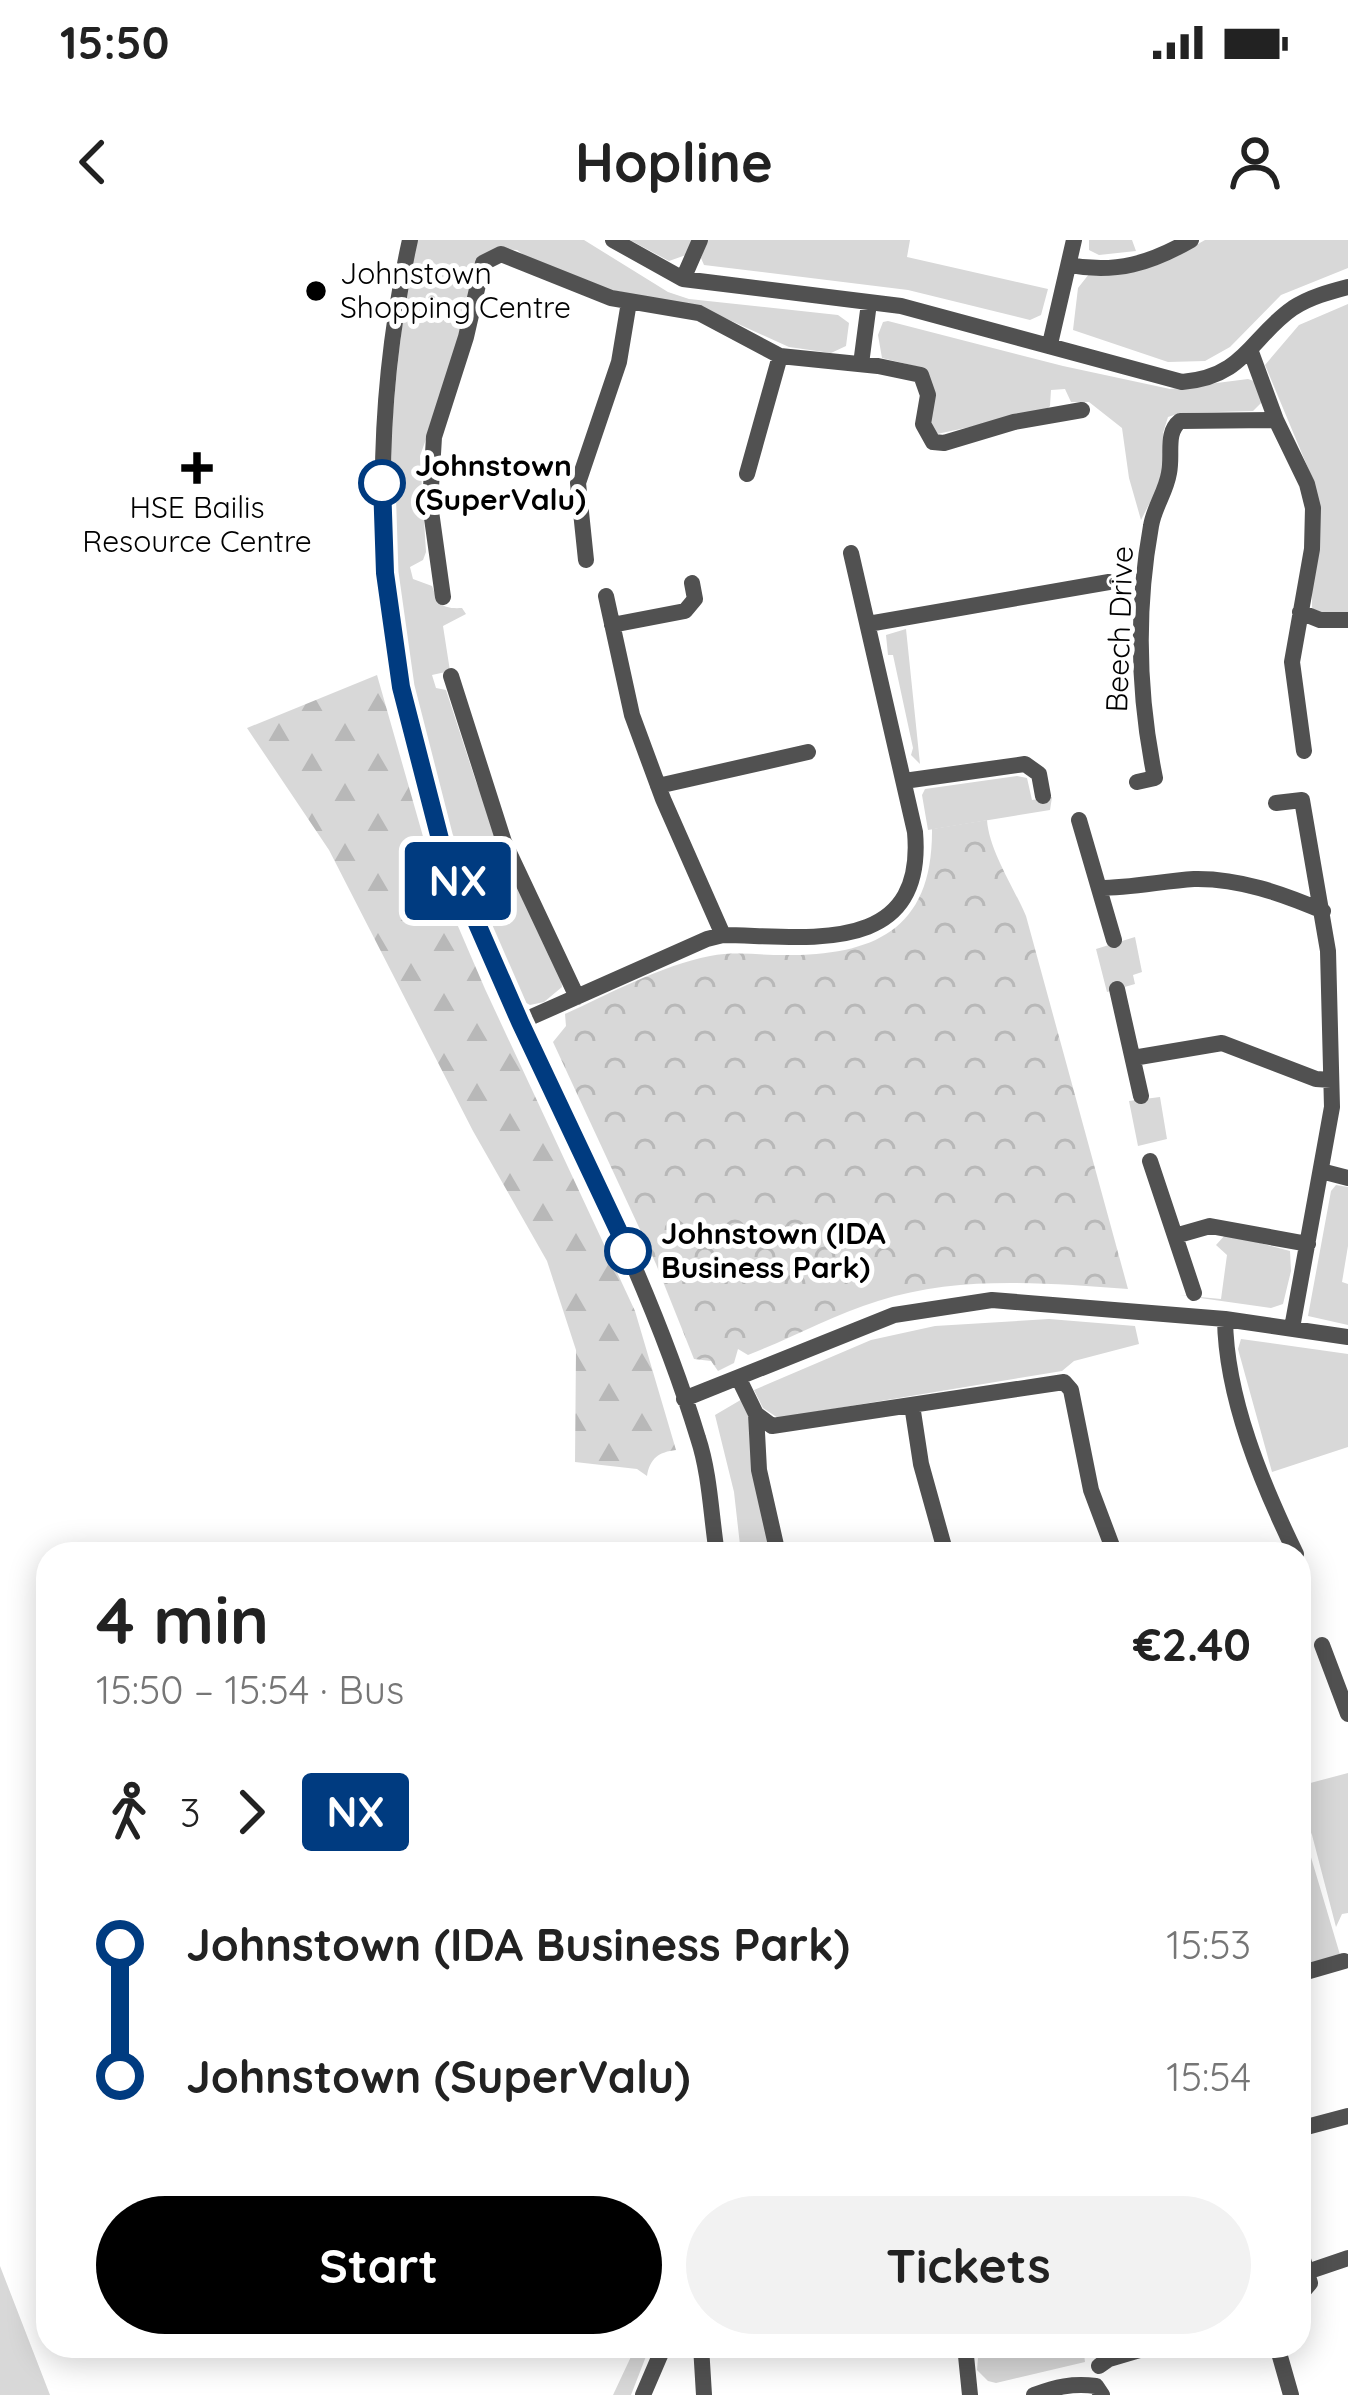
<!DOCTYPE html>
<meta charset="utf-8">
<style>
:root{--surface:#fff;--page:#f2f2f2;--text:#222;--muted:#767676;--accent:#000}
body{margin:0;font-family:Quicksand,sans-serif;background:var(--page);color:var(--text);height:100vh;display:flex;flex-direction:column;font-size:45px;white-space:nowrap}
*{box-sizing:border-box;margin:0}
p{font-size:39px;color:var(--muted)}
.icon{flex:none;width:66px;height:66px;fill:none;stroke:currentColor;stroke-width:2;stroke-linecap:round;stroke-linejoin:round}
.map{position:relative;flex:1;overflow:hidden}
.details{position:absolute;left:36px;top:1302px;width:1275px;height:816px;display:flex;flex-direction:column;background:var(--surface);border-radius:36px;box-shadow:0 6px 30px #0003}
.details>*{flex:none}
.badge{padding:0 24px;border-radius:9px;font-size:42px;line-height:78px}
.map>.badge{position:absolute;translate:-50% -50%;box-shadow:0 0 0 6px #fff}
.legs{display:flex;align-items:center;gap:18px;height:132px;padding:0 60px;font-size:39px}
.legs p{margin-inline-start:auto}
.overview{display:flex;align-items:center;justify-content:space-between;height:204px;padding:0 60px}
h1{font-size:66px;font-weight:700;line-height:90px}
.primary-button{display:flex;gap:24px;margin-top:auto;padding:24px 60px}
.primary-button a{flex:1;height:138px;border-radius:72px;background:var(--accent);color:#fff;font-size:48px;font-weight:700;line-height:138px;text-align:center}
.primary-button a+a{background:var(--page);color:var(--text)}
ul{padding:0 60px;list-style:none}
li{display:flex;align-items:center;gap:42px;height:132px;font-size:45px}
li i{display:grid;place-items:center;width:18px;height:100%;margin:0 15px;background:currentColor}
li i::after{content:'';width:30px;height:30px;margin:-15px;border:9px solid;border-radius:50%;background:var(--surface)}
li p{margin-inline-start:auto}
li:first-child i{background:linear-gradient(#0000 50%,currentColor 0)}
li:last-child i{background:linear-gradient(currentColor 50%,#0000 0)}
.status{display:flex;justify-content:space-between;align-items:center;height:84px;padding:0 60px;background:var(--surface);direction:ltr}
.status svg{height:33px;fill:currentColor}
header{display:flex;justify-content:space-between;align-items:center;height:156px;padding:0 60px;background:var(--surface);font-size:54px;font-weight:700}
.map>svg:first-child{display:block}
.grass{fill:#d8d8d8}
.forest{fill:url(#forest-firs)}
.park{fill:url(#park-crowns)}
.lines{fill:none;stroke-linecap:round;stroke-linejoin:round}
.minor{stroke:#515151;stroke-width:16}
.line-1-casing{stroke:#fff;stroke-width:27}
.line-1{stroke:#003b80;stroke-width:18}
.poi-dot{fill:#000;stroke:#fff;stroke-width:4.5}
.stop-1-dot{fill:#fff;stroke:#003b80;stroke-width:6}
.labels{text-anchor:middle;stroke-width:10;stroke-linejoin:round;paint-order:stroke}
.poi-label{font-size:30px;fill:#000;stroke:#fff;text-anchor:start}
.stop-label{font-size:30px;font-weight:bold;fill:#000;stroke:#fff;text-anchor:start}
.street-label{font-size:30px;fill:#000;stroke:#fff}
</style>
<div class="status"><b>15:50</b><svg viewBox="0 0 49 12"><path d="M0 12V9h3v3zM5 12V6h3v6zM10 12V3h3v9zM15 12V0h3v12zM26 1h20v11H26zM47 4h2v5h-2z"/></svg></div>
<header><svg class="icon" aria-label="back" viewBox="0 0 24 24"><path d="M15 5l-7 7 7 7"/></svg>Hopline<svg class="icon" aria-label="person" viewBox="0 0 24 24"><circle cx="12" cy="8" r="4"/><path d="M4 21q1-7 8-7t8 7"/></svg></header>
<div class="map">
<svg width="1348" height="2155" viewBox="0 0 1348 2155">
<defs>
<pattern id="forest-firs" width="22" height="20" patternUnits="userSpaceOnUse" patternTransform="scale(3)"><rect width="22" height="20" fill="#d8d8d8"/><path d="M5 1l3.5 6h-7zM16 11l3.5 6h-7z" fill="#b8b8b8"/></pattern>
<pattern id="park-crowns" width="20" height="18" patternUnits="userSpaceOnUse" patternTransform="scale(3)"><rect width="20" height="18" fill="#d8d8d8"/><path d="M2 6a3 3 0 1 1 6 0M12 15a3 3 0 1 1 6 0" fill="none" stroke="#b8b8b8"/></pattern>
</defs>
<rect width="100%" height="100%" fill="#fff"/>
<path class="grass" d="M416 0H584L668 52 689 59 838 75 849 83 846 106 831 113 789 107 703 68 601 48 533 22 517 10 494 9 420 216 426 312 423 320 410 327 413 339 432 346C439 365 442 369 462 368L466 374 443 386 450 431 432 435 436 448 446 450 476 542 561 739 562 747 544 762 530 765C505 753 493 704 482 679 426 551 393 412 387 272 386 248 390 223 391 199 396 131 403 67 416 0Z
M630 0H692L686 15 669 21Z
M707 0H910L907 17 1048 49 1041 75 1030 80 908 50 704 25 701 18Z
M1089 0H1132L1136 11 1099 15 1089 10Z
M1205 0H1348V28L1281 55 1230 107 1205 121 1168 122 1073 90 1078 48 1089 34C1136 38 1166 23 1205 0Z
M1348 64V374L1315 372 1312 367 1313 240 1265 125 1299 85Z
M888 81 1063 126 1170 149 1248 139 1254 141 1262 162 1253 171 1180 173 1168 177 1163 193 1164 235 1141 280 1129 238 1122 188 1089 162H1071L1065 149 1051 150 1050 166 1045 171 937 194 932 190 919 127 882 118 878 95 883 82Z
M906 389 920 524 911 515 913 508 893 415H888L886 395Z
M1017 536 1027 538 1032 560 1052 557 1050 570 928 590 922 555 925 549Z
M1135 697 1142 732 1133 735 1135 744 1107 752 1096 709Z
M1160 857 1167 899 1138 906 1129 861Z
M1336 945 1348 947V1006L1342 1042 1348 1044V1085L1308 1076 1331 951Z
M1226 994 1290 1011 1291 1031 1283 1064 1271 1068 1179 1055 1221 1059 1227 1015 1216 1005Z
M1049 1079 1135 1086 1139 1104 1074 1121 1062 1131 778 1178 763 1168 754 1150 871 1100 935 1086Z
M1241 1099 1348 1114V1207L1272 1232 1238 1109Z
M744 1158 752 1176 771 1314H741L734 1252 715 1175Z
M1348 1533V1673L1342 1674 1336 1687 1312 1595 1299 1564V1546Z
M1299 1577 1341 1718 1299 1729Z
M0 2026 50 2155H0Z
M636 2106H650L631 2155H613Z
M979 2106H1083L1085 2122 996 2143 988 2141 977 2130Z"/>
<path class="forest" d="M377 435 430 621 485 749 635 1071 676 1210C659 1212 650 1218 647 1236L637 1229 575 1222 576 1110 547 1021 473 891 329 610 247 488Z"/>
<path class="park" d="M987 580C989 610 1013 646 1026 676L1128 1049C1046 1043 958 1035 878 1061 833 1075 792 1098 748 1115L738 1109 734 1123 718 1131 711 1121 694 1119 656 1024 553 802 566 786 565 774C611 753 660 726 710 716 731 712 752 714 774 715 868 717 933 695 932 589Z"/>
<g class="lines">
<path class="minor" d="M410 0C366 198 375 406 440 599 453 636 472 671 487 707 558 870 646 1027 698 1198 710 1234 711 1276 717 1314
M613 0 683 39 901 66 1182 142C1245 137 1251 97 1293 68 1310 57 1329 52 1348 47
M1069 25C1116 34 1151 23 1191 0
M683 39 700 0
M1050 104 1074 0
M1251 112 1276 180 1307 244 1313 268 1312 309 1292 422 1304 511
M861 124 869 63
M747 234 780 116
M586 320 578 243 619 122 629 62
M606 356 632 475 663 559 723 695
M443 357 430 264 434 197 466 97 483 23 501 14 611 58 699 73 780 116 878 126 921 135 928 155 923 184 933 202 944 203 1014 182 1082 170
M1300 372 1320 380H1348
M868 384 1109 342
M612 385 685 371 695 359 692 343
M451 436 504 602 577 757
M904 541 1025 524 1039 534 1043 556
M1137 542 1155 538C1138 455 1136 369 1151 286 1154 267 1166 252 1169 233 1173 214 1165 193 1180 181L1276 180
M658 546 808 512
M1276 563 1302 560 1328 711 1332 867 1292 1088
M1079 580 1114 700
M1099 648C1131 648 1163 641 1194 639 1239 638 1283 654 1323 671
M1117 749 1141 856
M520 782 707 699 723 695C806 696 926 718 915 592L851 313
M1133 818 1222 803 1316 839 1331 840
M1150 921 1194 1053
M1321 931 1348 938
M1175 996 1210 986 1308 1004
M1225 1079C1226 1158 1262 1244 1296 1314
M739 1139 756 1174 772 1186 1064 1142 1071 1150 1091 1250 1115 1314
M684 1159 894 1075 992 1060 1225 1079 1348 1097
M912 1165 921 1224 946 1314
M756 1174 759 1230 778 1314
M1322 1405 1348 1474
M1299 1734 1344 1721
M1299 1889 1348 1876
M1299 2006 1310 2043 1299 2056
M1307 2032 1348 2018
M701 2106 704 2155
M965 2106 970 2155
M1277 2106 1291 2155
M1099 2126 1109 2119 1153 2106
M643 2155 664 2106
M1034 2155C1056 2147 1072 2143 1096 2146L1102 2155"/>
</g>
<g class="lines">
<defs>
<path id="line-1" d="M382 243 385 333 401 447 440 599 520 782 628 1011"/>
</defs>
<use href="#line-1" class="line-1-casing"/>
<use href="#line-1" class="line-1"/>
</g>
<g class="poi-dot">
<circle cx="316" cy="51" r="12"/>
<path d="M191 210h12v12h12v12h-12v12h-12v-12h-12v-12h12z"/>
</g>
<g class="stop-1-dot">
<circle cx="382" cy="243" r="21"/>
<circle cx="628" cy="1011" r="21"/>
</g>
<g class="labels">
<g class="poi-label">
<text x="340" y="44">Johnstown<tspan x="340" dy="34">Shopping Centre</tspan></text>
<text x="197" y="278" text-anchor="middle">HSE Bailis<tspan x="197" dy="34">Resource Centre</tspan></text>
</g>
<g class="stop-label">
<text x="415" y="236">Johnstown<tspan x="415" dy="34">(SuperValu)</tspan></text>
<text x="661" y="1004">Johnstown (IDA<tspan x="661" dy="34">Business Park)</tspan></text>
</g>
<g class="street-label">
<text transform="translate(1120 389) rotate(-88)" y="10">Beech Drive</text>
</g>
</g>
</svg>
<b class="badge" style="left:458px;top:641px;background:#003b80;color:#fff">NX</b>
<section class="details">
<div class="overview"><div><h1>4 min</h1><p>15:50 – 15:54 · Bus</p></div><b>€2.40</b></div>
<div class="legs"><svg class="icon" aria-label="walk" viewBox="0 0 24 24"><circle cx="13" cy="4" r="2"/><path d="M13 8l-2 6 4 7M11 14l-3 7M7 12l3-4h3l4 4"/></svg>3<svg class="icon" aria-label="forward" viewBox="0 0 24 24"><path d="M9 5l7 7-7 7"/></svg><b class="badge" style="background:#003b80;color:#fff">NX</b></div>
<ul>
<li><i style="color:#003b80"></i><b>Johnstown (IDA Business Park)</b><p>15:53</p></li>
<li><i style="color:#003b80"></i><b>Johnstown (SuperValu)</b><p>15:54</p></li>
</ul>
<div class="primary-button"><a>Start</a><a>Tickets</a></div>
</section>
</div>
